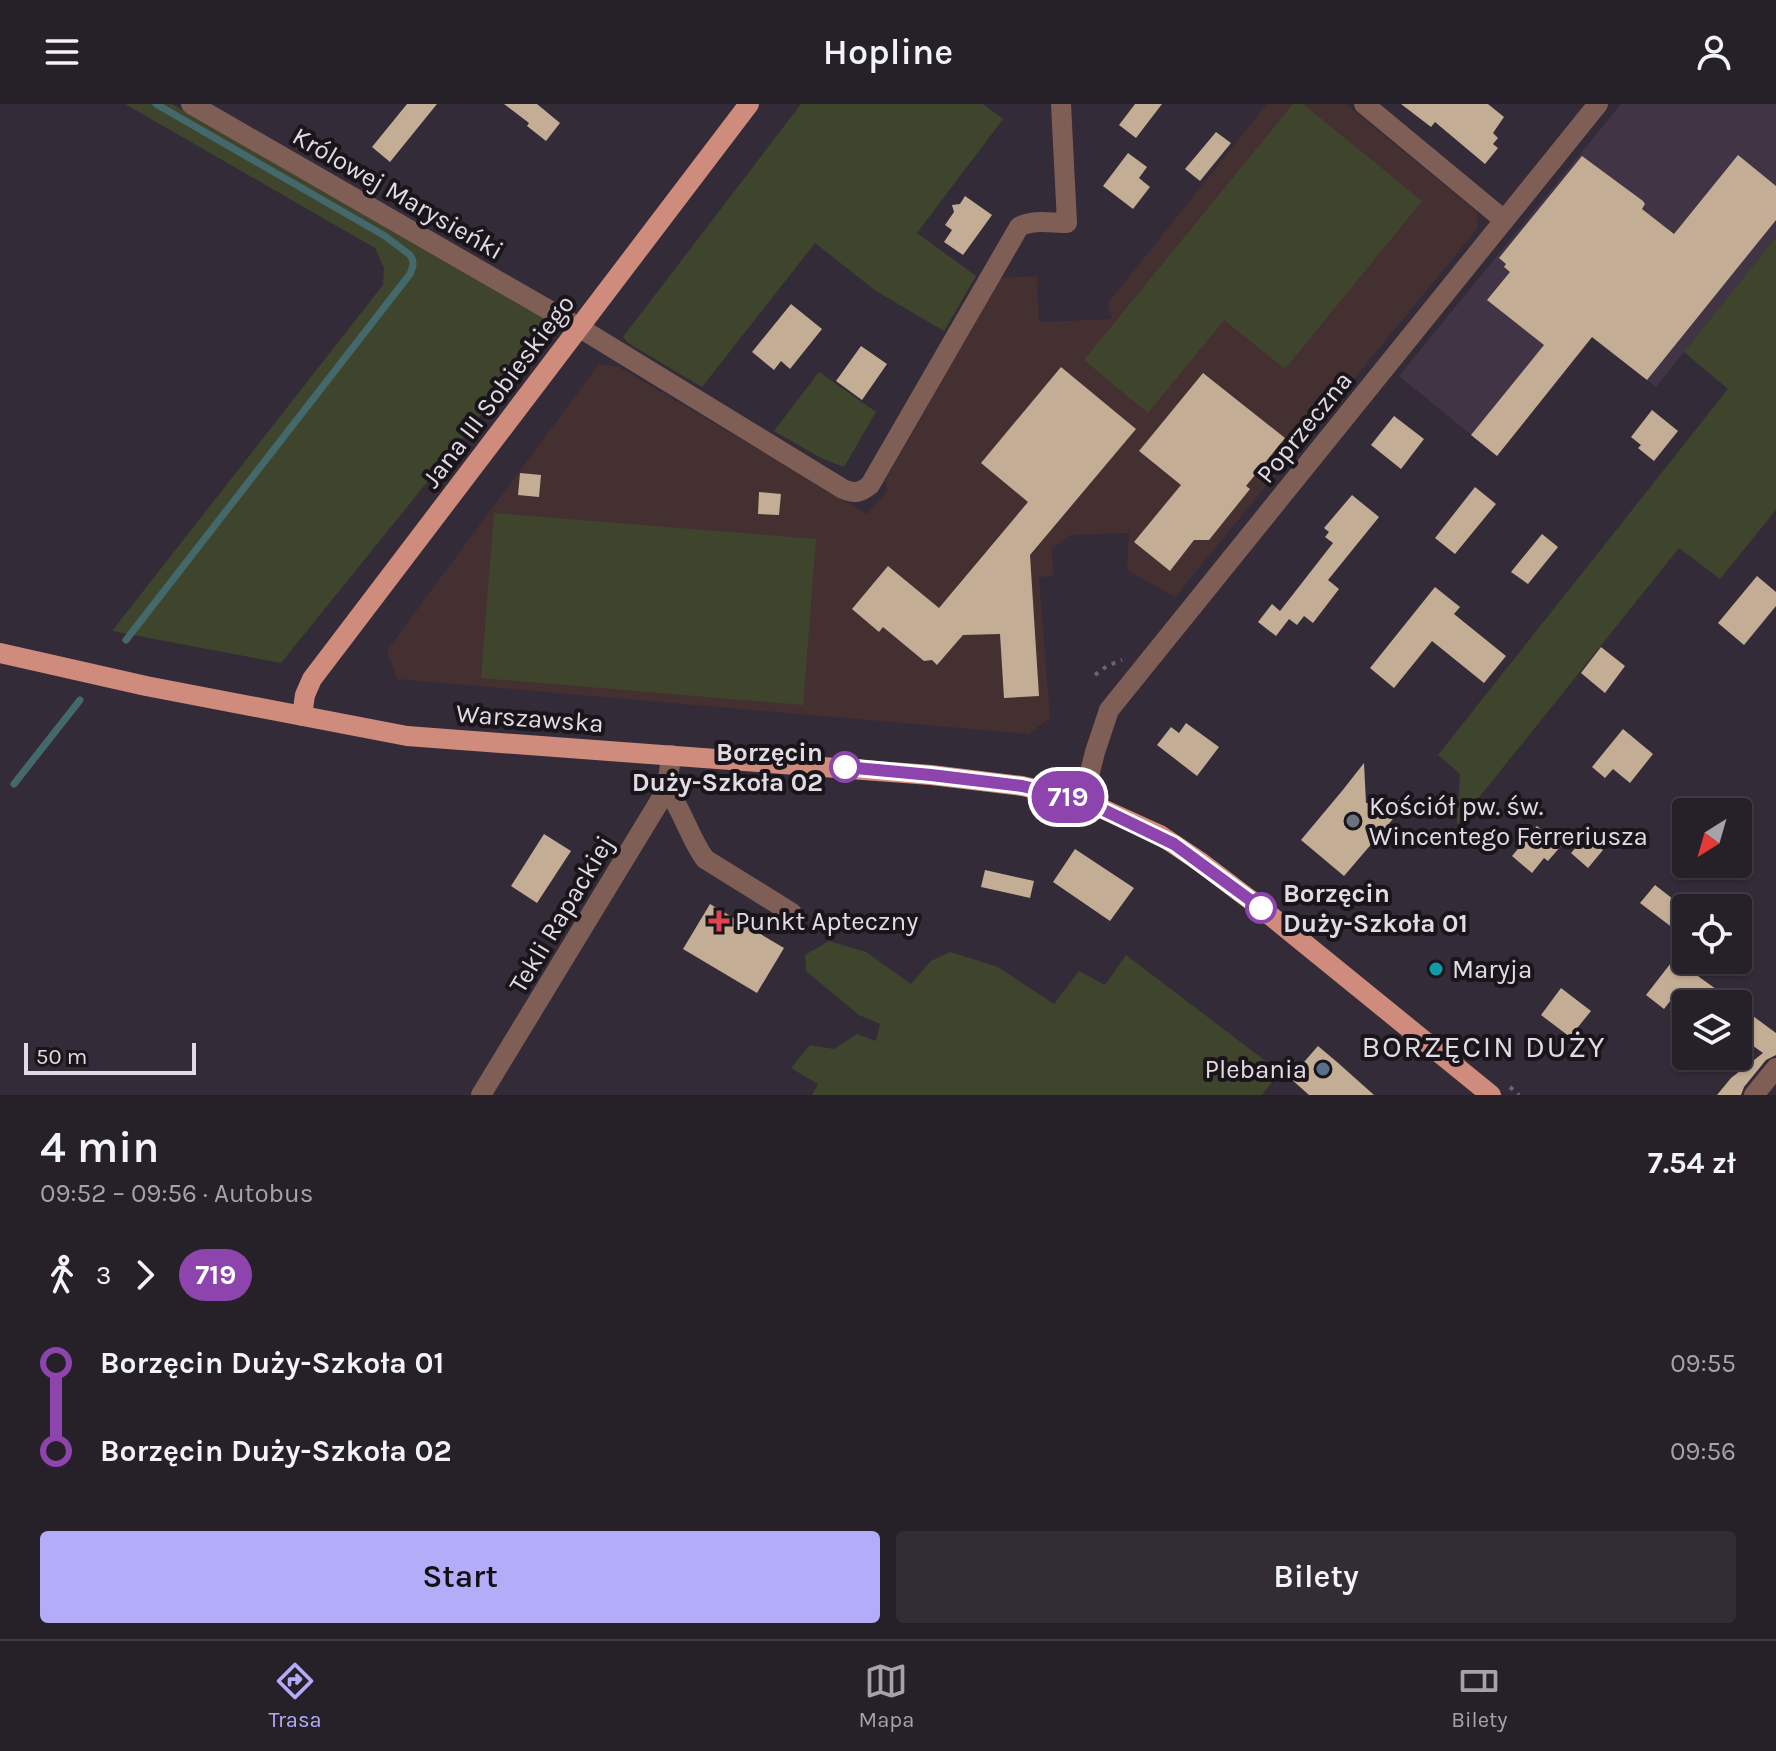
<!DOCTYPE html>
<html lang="pl">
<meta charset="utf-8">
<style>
:root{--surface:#262029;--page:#322d35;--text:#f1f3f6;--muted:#a4a3a8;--line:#423e46;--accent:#b3adf9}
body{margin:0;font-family:Karla,sans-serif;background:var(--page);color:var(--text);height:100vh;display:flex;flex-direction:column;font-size:30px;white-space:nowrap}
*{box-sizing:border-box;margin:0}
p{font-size:26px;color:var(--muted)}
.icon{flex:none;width:44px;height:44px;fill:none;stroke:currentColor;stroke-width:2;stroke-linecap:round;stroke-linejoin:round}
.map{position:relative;height:991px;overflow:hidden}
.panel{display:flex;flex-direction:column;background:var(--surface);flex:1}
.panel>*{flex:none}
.badge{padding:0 16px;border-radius:26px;font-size:28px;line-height:52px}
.needle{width:52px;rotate:217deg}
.controls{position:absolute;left:1672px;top:694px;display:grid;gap:16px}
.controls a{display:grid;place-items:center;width:80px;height:80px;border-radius:8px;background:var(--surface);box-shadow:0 2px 6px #0004,0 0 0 2px var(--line);font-size:40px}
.scale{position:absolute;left:24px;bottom:20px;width:172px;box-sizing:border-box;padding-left:8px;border:4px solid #e1dbe3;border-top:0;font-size:22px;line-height:28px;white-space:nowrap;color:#e1dbe3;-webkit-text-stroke:6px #19151a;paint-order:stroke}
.map>.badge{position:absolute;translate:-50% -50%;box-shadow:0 0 0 4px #fff}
.legs{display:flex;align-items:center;gap:12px;height:88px;padding:0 40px;font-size:26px}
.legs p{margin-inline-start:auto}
.head{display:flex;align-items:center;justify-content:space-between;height:136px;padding:0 40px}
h1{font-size:44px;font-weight:600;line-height:60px}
.primary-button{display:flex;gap:16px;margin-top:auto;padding:16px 40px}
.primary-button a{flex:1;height:92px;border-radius:8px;background:var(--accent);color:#111;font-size:32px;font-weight:600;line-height:92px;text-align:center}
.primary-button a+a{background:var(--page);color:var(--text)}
ul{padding:0 40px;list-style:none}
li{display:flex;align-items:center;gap:28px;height:88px;font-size:30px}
li i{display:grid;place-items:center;width:12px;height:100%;margin:0 10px;background:currentColor}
li i::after{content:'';width:20px;height:20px;margin:-10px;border:6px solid;border-radius:50%;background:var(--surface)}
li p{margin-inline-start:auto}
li:first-child i{background:linear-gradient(#0000 50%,currentColor 0)}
li:last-child i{background:linear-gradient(currentColor 50%,#0000 0)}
header{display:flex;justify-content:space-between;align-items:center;height:104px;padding:0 40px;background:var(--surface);font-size:36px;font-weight:600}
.menu{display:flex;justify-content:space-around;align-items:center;height:112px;border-top:2px solid var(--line);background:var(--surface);font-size:22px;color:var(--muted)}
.menu a{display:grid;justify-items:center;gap:4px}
.menu .current{color:var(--accent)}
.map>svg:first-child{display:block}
.built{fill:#413545}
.education{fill:#453031}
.green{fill:#3f452d}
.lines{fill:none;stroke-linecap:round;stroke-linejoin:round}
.stream{stroke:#44696c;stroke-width:7}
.building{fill:#c3ad95}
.path{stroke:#6b636e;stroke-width:4;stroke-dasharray:4 6;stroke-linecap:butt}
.minor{stroke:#7f5e56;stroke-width:20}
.major{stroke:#cf8b7b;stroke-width:20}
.line-1-casing{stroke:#fff;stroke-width:18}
.line-1{stroke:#8e44ad;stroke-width:12}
.stop-1-dot{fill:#fff;stroke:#8e44ad;stroke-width:4}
.worship-dot{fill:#6b7280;stroke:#19151a;stroke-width:3}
.health-dot{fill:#e0444e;stroke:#19151a;stroke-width:3}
.culture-dot{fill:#0f9aa8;stroke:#19151a;stroke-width:3}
.service-dot{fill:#5c6f8a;stroke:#19151a;stroke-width:3}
.labels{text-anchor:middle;stroke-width:8;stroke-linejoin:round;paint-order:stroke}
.street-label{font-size:26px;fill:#e1dbe3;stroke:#19151a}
.stop-label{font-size:26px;font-weight:bold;fill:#e1dbe3;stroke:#19151a;text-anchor:end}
.poi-label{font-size:26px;fill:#e1dbe3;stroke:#19151a;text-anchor:start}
.quarter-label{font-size:30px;letter-spacing:2px;fill:#e1dbe3;stroke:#19151a}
</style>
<header><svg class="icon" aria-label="menu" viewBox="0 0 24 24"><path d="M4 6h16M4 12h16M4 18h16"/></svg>Hopline<svg class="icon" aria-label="person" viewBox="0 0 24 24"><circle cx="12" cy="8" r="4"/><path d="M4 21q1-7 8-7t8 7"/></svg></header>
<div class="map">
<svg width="1776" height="991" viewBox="0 0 1776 991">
<rect width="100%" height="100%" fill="#332b37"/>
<path class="built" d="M1621 0H1776V133L1656 283 1592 234 1497 352 1399 272Z"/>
<path class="education" d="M1267 0H1346L1477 108V125L1175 493 1127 466 1129 429 1070 431 1052 445 1053 472 1039 473 1050 614 1029 630 397 575 387 546 599 260 619 263 867 410 888 386 885 377 1000 174 1037 172 1039 218 1112 215 1108 199Z"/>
<path class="green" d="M125 0H172L544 215 546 231 281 559 112 527 383 181 384 164 375 144Z
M801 0H983L1003 15 917 129 976 172 944 227 876 187 815 139 702 283 628 239 623 233Z
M1293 0H1303L1422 97 1285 265 1224 216 1148 309 1084 256Z
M1776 133V406L1720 475 1679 444 1457 721 1460 670 1438 651 1728 285 1684 248Z
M819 268 876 308 844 363 823 355 774 327Z
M494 409 816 435 803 601 481 574Z
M829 837 866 848 911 880 931 857 950 848 998 863 1054 900 1079 867 1105 881 1126 851 1280 968 1262 991H812L818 980 791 964 810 941 834 945 857 930 876 937 880 920 859 911 806 867 805 851Z"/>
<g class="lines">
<path class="stream" d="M126 536 410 170C413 163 415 158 410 151L385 132 156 0
M14 680 80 596"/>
</g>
<path class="building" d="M407 0H437L390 58 372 43Z
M504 0H537L560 19 546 37 527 22 529 19Z
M1135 0H1162L1136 34 1119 21Z
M1401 0H1488L1504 13 1493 29 1498 34 1493 40 1498 44 1485 60 1435 18 1431 23Z
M1216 28 1231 39 1200 77 1185 65Z
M1128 49 1147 63 1139 74 1150 83 1133 105 1103 82Z
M1738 51 1776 82V116L1647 276 1592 233 1497 352 1471 331 1544 241 1487 196 1510 168 1504 163 1506 160 1499 154 1582 52 1643 97 1645 100 1642 105 1674 130Z
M965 92 992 111 963 151 944 138 952 126 945 121 954 108 952 101 960 100Z
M791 200 822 225 790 265 781 257 774 266 752 248Z
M861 242 887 260 862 296 836 277Z
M1061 263 1136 325 1030 451 1039 592 1004 594 1000 530 963 531 937 561 932 556 924 557 883 523 879 528 852 505 888 462 939 504 1028 398 981 359Z
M1203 269 1285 334 1246 382 1250 385 1209 436H1194L1170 467 1134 438 1181 381 1139 347Z
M1652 306 1678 327 1654 357 1638 344 1641 341 1631 333Z
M1394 312 1424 335 1401 365 1371 341Z
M520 369 541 371 539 393 518 391Z
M1475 383 1496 400 1455 450 1435 434Z
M759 388 781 390 779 411 758 410Z
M1352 391 1379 413 1328 476 1339 485 1313 519 1304 512 1297 521 1289 515 1276 532 1258 518 1272 500 1280 507 1333 439 1325 433 1329 428 1324 424Z
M1542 430 1558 443 1528 480 1511 468Z
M1757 472 1776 488V502L1744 541 1718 519Z
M1435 483 1460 503 1454 510 1506 552 1484 579 1432 537 1394 584 1370 564Z
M1601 543 1625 562 1605 589 1581 569Z
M1186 619 1219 643 1197 672 1157 641 1171 623 1179 629Z
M1623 625 1653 650 1630 679 1613 665 1605 674 1592 663Z
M1364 659 1366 699 1410 695 1344 772 1301 736 1342 687Z
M1537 722 1561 742 1548 757 1544 754 1532 769 1512 752Z
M544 730 571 747 537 799 511 782Z
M1586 732 1603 746 1588 764 1571 749Z
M1075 745 1134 784 1110 817 1053 778Z
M985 766 1034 777 1030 794 981 783Z
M1655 781 1686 805V834L1640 799Z
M710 800 784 844 757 889 683 845Z
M1681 846 1686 851V856L1694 857 1688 865 1737 900H1696L1678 887 1664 905 1646 891Z
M1561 884 1591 907 1570 933 1541 911Z
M1738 901 1776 929V951L1766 956 1744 983 1741 991H1717L1731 974 1763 949 1738 931Z
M1318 942 1337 958 1374 991H1309L1290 974Z"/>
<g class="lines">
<path class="path" d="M1095 571 1107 562 1122 556
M1510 983 1519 991"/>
<path class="minor" d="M191 0 580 224 843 385C854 390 860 389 870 381L1019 123C1032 115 1051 119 1067 119L1061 0
M1364 0 1504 116
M667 685C683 707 689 733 705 755L792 809
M1083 696 1095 648 1109 606 1598 0
M481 991 667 685 671 651
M1754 991 1776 964"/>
<path class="major" d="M0 549 146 582 407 632 931 671 1022 682 1083 696 1160 731 1199 757 1261 804 1491 991
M302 612 305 591 312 575 749 0"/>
</g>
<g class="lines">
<defs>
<path id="line-1" d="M845 663 931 671 1022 682 1083 696 1174 740 1261 804"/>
</defs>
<use href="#line-1" class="line-1-casing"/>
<use href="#line-1" class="line-1"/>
</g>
<g class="stop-1-dot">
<circle cx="845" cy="663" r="14"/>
<circle cx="1261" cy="804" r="14"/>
</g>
<circle class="worship-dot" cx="1353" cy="717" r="8"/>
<path class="health-dot" d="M715 805h8v8h8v8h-8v8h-8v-8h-8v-8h8z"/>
<circle class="culture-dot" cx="1436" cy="865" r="8"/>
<circle class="service-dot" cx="1323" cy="965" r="8"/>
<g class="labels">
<g class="street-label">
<text transform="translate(398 89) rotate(30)" y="9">Królowej Marysieńki</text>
<text transform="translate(498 287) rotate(-53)" y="9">Jana III Sobieskiego</text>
<text transform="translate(1304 323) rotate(-51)" y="9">Poprzeczna</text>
<text transform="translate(530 614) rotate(4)" y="9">Warszawska</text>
<text transform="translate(561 810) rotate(-59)" y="9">Tekli Rapackiej</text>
</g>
<g class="stop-label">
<text x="823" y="657">Borzęcin<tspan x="823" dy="30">Duży-Szkoła 02</tspan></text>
<text x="1283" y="798" text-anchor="start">Borzęcin<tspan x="1283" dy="30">Duży-Szkoła 01</tspan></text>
</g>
<g class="poi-label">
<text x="1369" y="711">Kościół pw. św.<tspan x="1369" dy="30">Wincentego Ferreriusza</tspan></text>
<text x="735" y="826">Punkt Apteczny</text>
<text x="1452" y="874">Maryja</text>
<text x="1307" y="974" text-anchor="end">Plebania</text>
</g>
<g class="quarter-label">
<text x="1484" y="953">BORZĘCIN DUŻY</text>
</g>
</g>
</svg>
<div class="controls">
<a><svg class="needle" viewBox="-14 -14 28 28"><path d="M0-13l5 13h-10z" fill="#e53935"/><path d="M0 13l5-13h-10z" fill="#a4a3a8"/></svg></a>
<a><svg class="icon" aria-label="locate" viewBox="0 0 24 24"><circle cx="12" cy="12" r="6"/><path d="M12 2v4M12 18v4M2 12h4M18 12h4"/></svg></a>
<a><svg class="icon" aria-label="layers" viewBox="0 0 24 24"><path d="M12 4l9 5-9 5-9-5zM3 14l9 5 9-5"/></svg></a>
</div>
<div class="scale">50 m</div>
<b class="badge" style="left:1068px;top:693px;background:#8e44ad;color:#fff">719</b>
</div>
<section class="panel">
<div class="head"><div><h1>4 min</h1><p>09:52 – 09:56 · Autobus</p></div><b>7.54 zł</b></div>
<div class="legs"><svg class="icon" aria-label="walk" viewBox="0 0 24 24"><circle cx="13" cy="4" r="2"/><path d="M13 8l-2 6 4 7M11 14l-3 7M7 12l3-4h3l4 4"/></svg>3<svg class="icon" aria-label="forward" viewBox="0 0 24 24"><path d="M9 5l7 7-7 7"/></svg><b class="badge" style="background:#8e44ad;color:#fff">719</b></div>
<ul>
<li><i style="color:#8e44ad"></i><b>Borzęcin Duży-Szkoła 01</b><p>09:55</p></li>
<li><i style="color:#8e44ad"></i><b>Borzęcin Duży-Szkoła 02</b><p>09:56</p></li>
</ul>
<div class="primary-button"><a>Start</a><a>Bilety</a></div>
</section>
<nav class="menu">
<a class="current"><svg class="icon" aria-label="directions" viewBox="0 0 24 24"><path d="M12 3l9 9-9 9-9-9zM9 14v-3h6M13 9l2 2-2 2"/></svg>Trasa</a>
<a><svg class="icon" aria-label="map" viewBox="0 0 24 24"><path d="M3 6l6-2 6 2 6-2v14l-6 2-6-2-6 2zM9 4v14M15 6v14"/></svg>Mapa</a>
<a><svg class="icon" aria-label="tickets" viewBox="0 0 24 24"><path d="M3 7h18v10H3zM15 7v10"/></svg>Bilety</a>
</nav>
